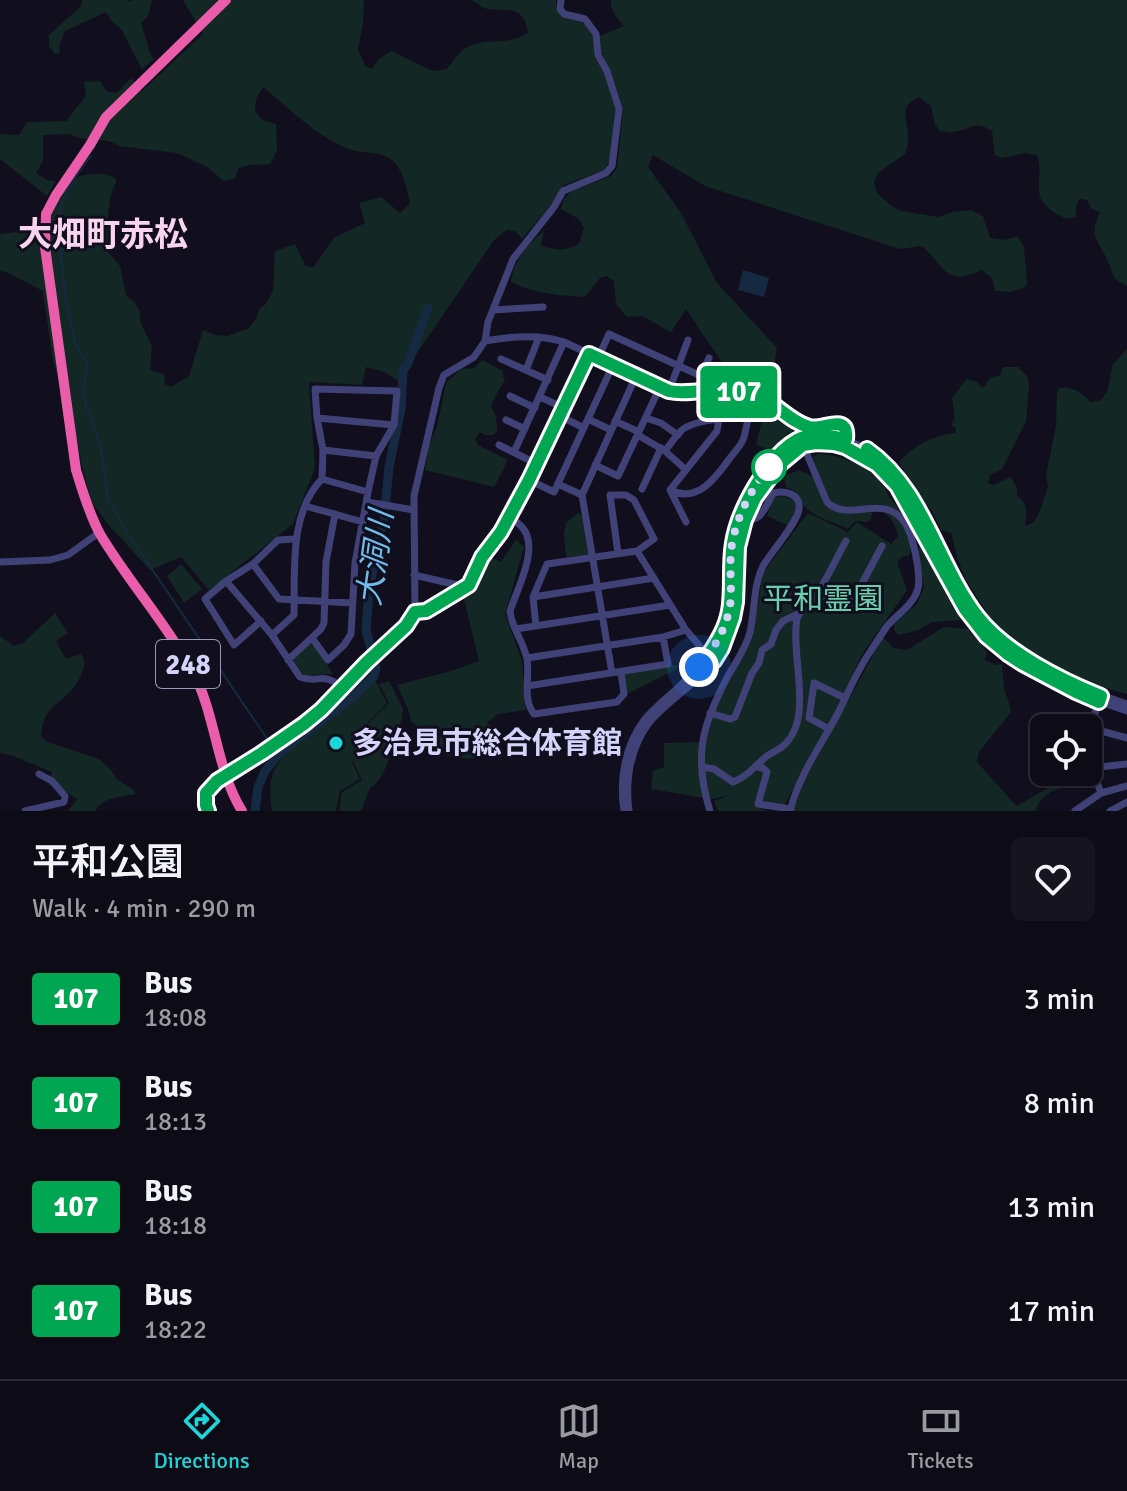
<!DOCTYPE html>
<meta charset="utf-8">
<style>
:root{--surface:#0d0b16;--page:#16141f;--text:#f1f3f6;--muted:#9a9ba1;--line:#2d2b35;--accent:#1dd6da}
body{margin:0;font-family:Signika,"Noto Sans JP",sans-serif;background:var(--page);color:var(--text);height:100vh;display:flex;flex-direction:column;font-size:30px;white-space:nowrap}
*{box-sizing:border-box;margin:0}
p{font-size:26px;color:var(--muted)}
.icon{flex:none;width:44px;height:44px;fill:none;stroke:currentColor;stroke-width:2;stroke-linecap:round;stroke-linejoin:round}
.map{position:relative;height:811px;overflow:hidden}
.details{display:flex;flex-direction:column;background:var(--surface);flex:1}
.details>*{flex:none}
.badge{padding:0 16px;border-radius:6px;font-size:28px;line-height:52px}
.fabs{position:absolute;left:1030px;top:714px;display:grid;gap:16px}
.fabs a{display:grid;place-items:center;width:72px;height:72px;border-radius:12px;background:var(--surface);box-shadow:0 2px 6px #0004,0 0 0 2px var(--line);font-size:40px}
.you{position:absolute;width:40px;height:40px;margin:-20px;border:6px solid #fff;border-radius:50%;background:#1a73e8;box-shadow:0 0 0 12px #1a73e833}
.map>.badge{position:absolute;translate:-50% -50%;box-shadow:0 0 0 4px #fff}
.round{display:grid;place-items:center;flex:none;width:84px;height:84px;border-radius:12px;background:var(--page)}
.headline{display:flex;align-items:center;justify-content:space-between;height:136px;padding:0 32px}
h1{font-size:38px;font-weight:600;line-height:60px}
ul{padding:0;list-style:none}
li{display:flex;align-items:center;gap:24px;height:104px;padding:0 32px}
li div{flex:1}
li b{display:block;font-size:30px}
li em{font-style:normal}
li .badge{min-width:88px;font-weight:700;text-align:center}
.tab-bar{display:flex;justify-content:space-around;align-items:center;height:112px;border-top:2px solid var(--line);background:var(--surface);font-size:22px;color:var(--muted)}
.tab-bar a{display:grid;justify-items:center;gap:4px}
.tab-bar .selected{color:var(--accent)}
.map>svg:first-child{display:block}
.green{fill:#132725}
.water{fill:#152a42}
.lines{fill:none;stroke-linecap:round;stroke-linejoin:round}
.stream{stroke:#152a42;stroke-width:2}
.river{stroke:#152a42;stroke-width:9}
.minor{stroke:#404277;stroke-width:7}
.highway{stroke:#e95dab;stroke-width:10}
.line-casing{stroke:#fff;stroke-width:18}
.line{stroke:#00a651;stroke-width:12}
.walk{stroke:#d4d3f9;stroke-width:8;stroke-dasharray:0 14.4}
.stop-dot{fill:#fff;stroke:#00a651;stroke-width:4}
.poi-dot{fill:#1dd6da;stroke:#110f1e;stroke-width:3}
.labels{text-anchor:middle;stroke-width:6;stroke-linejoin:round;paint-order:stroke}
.shield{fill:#110f1e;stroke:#9a98b7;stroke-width:2}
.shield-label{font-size:28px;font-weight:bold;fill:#d4d3f9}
.park-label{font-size:30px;fill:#69cfad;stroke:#110f1e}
.poi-label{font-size:30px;font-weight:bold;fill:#d4d3f9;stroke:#110f1e;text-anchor:start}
.water-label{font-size:32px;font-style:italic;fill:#6ebbec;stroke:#110f1e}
.quarter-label{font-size:34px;font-weight:bold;fill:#f9d4ef;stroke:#110f1e}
</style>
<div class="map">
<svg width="1127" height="811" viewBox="0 0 1127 811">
<rect width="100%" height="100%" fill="#110f1e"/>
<path class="green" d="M83 0H126L129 2 132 0H152L148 16 141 23 150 53 154 59 142 69 121 29 112 22 106 12 65 31 59 46 60 53 55 54 49 46V35L81 6Z
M183 0H364L363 23 358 49 365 66 372 69 379 59 391 51 433 71 447 69C452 63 457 54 464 49 483 36 508 47 528 33 525 6 509 11 489 9 483 9 478 3 472 0H556V7L559 13 585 24 592 31 595 58 604 70 615 109 610 161 604 170 564 185 550 206 522 239 515 231 507 230 494 240 398 381 384 372 366 367 362 385 309 382 315 468 293 524 209 590 181 557 150 570 108 524 92 502 83 471 72 416 53 362 43 291 6 272 0 271V234L49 228 51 213 71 178C86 175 104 169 117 180L111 194 108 214V252L120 266 126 295 135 303 140 312V321L152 347 150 370 164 374 165 384 171 387 189 376 203 330 215 335 228 336 249 328 255 320 260 308 265 305 273 291 275 251 295 244 305 265 313 268 334 238 365 223 359 203 381 197 400 213 410 203C407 190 404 174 395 163 382 149 365 155 349 149 318 137 288 108 263 87L256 99 255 111 262 120 276 124 277 150 270 164 248 165 238 169 235 179 224 181 207 167 177 153 119 146 109 141 79 138 69 134 43 135V161L36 173 47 180 56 181 47 196 0 159V134L19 135 27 122 66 121 86 96 84 82 100 81 106 91 117 93 131 78 142 91 203 34Z
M611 0H1127V286L1115 279C1112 273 1110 267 1108 261 1098 240 1088 236 1100 213L1091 208 1087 200 1080 199 1076 206V217C1068 220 1064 218 1057 214 1026 195 1046 179 1037 155L1025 153 1002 158 995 155 992 131C974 119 971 130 953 132 952 133 941 131 940 131L935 124 931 106 919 97C896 107 909 122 908 140 908 145 906 150 905 154L878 173 874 183 877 193 890 205 901 211 938 217 952 212 971 210 983 216 990 238 1005 240 1018 236 1024 247 1027 282 1025 287 1011 292 995 291 992 278 982 270C945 287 945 267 922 246L900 249 705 186 653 155 648 167 681 213 717 283 777 348 771 382 731 376 686 309 671 332 642 316 627 317 616 304 614 281 606 276 600 278 585 297C561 296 532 293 511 282 513 262 528 243 544 231L541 245C555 251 565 251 579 244L584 228 579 219 561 209 564 199 572 191 611 176 617 168 623 110 611 72 601 52 600 36 624 26C617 18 610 11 611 0Z
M1127 349V694L1092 684 1018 646 1008 638 994 624 965 578 958 560 951 533 941 530 931 509 924 503 899 462C915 445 933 435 956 433V428L951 425 955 418 952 398 967 379 977 382 983 388C990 381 987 376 1000 376L1003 367H1018L1027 376 1029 385 1026 421 1002 469 990 475 988 483 993 485 1011 477 1017 489V496C1029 503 1026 513 1025 526L1034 522 1039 513 1048 487 1046 475 1056 426 1057 394 1059 388C1075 387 1080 392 1091 402L1101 400 1107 392 1113 364Z
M482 360 503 371V376L505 381 499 389 491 406 496 416 497 432 493 435H485L480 432 475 439 478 445 508 460 494 487 425 470 429 445 437 427 446 383 461 369 474 368Z
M766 404C776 411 801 424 789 437 785 442 780 446 775 451L756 445Z
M818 454C841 454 867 466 883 484 890 492 883 486 888 495 893 502 900 509 906 515L904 519C897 513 892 507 883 505 866 502 840 517 829 499 821 487 817 470 813 457Z
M799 470 812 476 826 503 830 508 869 511 872 513 871 519 866 522 855 521 848 529C836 523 817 518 807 509 797 499 803 493 786 487L784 476Z
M778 496C789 497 794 498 798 508L789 526 767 516 772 501Z
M885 509C903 522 915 531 909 556H903L897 562 907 590 861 656 830 724 781 811 757 807 767 811H718L714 801 731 795 711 799 651 789 653 771 664 767V743L706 742 715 709 753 633 763 573 808 513 848 532 857 522 891 544 898 536C896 525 891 516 881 511Z
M579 512 583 520 589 554 566 557 564 534 566 523Z
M516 540 524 547 505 614 522 661 526 710 498 714 487 723 508 737 504 744 494 745 500 752 497 754 487 750 483 751 482 756 470 759 445 755 433 745 430 737 411 721 408 709 397 685 451 671 479 661 463 595 477 585 491 558 501 562Z
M923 542C931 560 937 583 951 596L962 620 932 622 916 631 898 635 894 630V624L917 604 924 588 918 551 920 546Z
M181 564 202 589 184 603 167 576Z
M55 613 68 633 56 641 66 659 81 654 85 663C82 672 80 680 74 687 57 709 45 703 41 736L48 742 99 759 110 769 117 779 134 790 135 794C121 797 102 797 95 811H68L77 799 65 791 49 785 48 782 52 772 11 755 0 753V636L14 646 23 643Z
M944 627 968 629 979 641 987 652 985 660 996 665 1002 664C1003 673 1003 684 1005 692 1007 699 1010 703 1011 712L979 752 977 762 1011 800 1017 806C1020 804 1051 786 1053 785 1054 783 1055 780 1056 778L1071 775V772H1082L1085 782C1067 787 1040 789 1036 811H793L804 782 883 637 893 648 907 650Z
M308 644H314L333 674 304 675 293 660Z
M672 665 679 666 675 670 627 694 624 676 626 673Z
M375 680 387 703 363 728 378 747 379 746 365 727 389 703 379 684 389 681 403 709 402 718C395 737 388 778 370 788L361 811H339L342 792 362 780 353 761 352 762 360 779 340 791 336 811H272C270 799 269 785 273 773 284 745 328 720 351 701 359 694 367 687 375 680Z"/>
<path class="water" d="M743 270 769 278 764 297 738 290Z"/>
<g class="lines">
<path class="stream" d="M91 156C76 175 59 198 58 222L66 303 76 346 88 364 84 385 85 404 92 419 102 454 108 499 124 528 270 743
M274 749 278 755"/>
<path class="river" d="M255 811 258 787 265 771 278 755 296 740 351 699 374 676 376 668 366 630 369 591 376 552 384 518 389 467 401 409 403 371 408 363 428 308"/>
<path class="minor" d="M493 310 543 307
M485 341C511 336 539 334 564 342L669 391C682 394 693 391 707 391 721 390 737 390 751 393 773 399 790 426 812 428 823 430 832 421 842 425L847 433 846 441
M598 358 609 334 701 376 709 358
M501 359 548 380
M526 370 539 337
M669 391 688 340
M510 396 535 408
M540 397 564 408
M560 416 584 428
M317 418 394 425
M646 418 661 423 678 435
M588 419 611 430
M506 420 525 429
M615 421 639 432
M638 435 665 451 685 469
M499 445 537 464
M323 450 376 456
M665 451C670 445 676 435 682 430 693 420 732 417 748 418
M514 452 564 342
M595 465 618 476 660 387
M322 479 368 492
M529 480 554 492 613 365
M558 484 582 495
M642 489 661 448
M670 490C698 504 716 477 730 458 735 451 742 445 744 437 748 423 750 408 752 394
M367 502 414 510
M305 506 363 522
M509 518C513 520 517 522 520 525 542 544 517 589 510 611 511 627 524 642 527 659 530 677 522 699 534 714L617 702 624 694 621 672
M686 522 670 490 717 431 719 419
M637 551 686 630 710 658
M0 562 50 560 68 555 100 532
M253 564 279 599 352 603
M414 575 466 587
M226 581 272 635 300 677C319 684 321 671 342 687
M533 597 654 578
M815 597 849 608 882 546
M415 612 426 611 469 585 482 557 501 532 529 480 589 354
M261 621 234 645 205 599 226 581 253 564 278 540 295 539
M536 626 533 597 547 564 637 551 654 539 634 500 626 495H610L618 553
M516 629 670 605
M272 635 294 615C295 572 289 512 322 479L323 450 317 418 315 389 397 391 394 425 376 456 368 492 355 563 351 634 344 645 328 660 312 638
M527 658 663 637 686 630
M288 660 321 629 324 623 326 562 335 514
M612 673 582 495 636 376
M527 686 668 664 663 637
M710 713 730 719 735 717 752 673 759 663 762 650 771 644 776 630 783 621 798 614
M1090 728 1127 738
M829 729 809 718 814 683 845 698
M1088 742 1090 728 1100 698
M1088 758 1101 793
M702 767 714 769 733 782C750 775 754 766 767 756 772 752 779 750 783 746 815 719 790 656 797 619 799 611 807 607 812 600 826 583 835 560 846 541
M757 767 763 768 767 772 758 804 791 809
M1090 768 1127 764
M25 811 64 802 65 796 52 781 39 774
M208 811C205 802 206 795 211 787L304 724 321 710 367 662 406 626 415 612 414 496 439 388 444 375 474 357 485 341 488 322 513 259 554 207 563 191 606 173 612 166 619 109 607 71 598 55 596 34 585 19 564 14 560 9 561 0
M624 811C619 779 625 745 645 719 657 705 672 694 685 681 706 662 726 634 730 604 733 578 729 552 737 526 746 498 774 446 805 437 823 432 842 437 858 445 874 452 889 464 900 479 934 525 949 588 989 630 1005 646 1024 657 1044 668 1073 683 1096 694 1127 704
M629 811C625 780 630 750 648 724 659 710 674 699 688 687 712 667 729 642 734 611 739 585 734 558 741 532 749 506 776 455 803 445 821 439 841 445 856 453 873 462 887 472 898 487 918 517 934 551 951 583 962 602 972 622 988 638 1023 672 1082 696 1127 711
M710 811C693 756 702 725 728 676 736 662 746 648 750 632 755 611 753 586 763 566 771 552 798 522 799 509 801 494 785 490 774 493 764 506 764 521 745 520
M790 811C799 776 819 748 836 717 847 696 856 672 870 652 876 643 881 635 887 626 897 615 915 603 918 588 921 574 913 535 905 523 883 491 849 524 827 502L803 445
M1075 811 1101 793 1127 786
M1110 811 1127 802"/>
<path class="highway" d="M226 0 106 117 90 145 56 195 46 214 45 247 76 470C83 492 89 514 100 534 128 581 166 623 193 672 216 715 216 769 242 811"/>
</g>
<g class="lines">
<defs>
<path id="line" d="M208 811 206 805V793L217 781 262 753 304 724 321 710 367 662 406 626 415 612 426 611 469 585 482 557 501 532 529 480 589 354 669 391C682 394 693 391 706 391 720 390 736 391 750 393 773 398 787 421 809 427 823 431 849 412 846 439 830 436 812 432 797 440 768 456 738 510 733 543 729 566 733 589 729 611 726 628 717 642 708 656L714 661 722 648 733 618 736 602 738 547 745 520 755 498 779 465 803 445 816 443 834 444 845 447 877 465 897 486 965 609 986 636 1009 655 1023 664 1076 692 1099 702 1101 696C1061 680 1005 652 978 617 937 564 924 489 867 449"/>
</defs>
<use href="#line" class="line-casing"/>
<use href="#line" class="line"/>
<path class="walk" d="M699 667C716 646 730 623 731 595 731 576 729 557 733 539 739 512 752 488 769 467"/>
</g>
<circle class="stop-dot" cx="769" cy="467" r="16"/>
<circle class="poi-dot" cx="336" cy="743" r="8"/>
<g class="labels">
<rect class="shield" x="156" y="640" width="64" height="48" rx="6"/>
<g class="shield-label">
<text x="188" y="674">248</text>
</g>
<g class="park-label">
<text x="823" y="609">平和霊園</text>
</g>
<g class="poi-label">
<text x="352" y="753">多治見市総合体育館</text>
</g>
<g class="water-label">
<text transform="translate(375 558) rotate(-82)" y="11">大洞川</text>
</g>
<g class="quarter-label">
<text x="103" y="246">大畑町赤松</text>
</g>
</g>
</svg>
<div class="fabs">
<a><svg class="icon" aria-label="locate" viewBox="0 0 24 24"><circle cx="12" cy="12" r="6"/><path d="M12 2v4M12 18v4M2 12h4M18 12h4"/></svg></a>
</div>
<div class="you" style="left:699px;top:667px"></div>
<b class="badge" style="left:739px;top:392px;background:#00a651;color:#fff">107</b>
</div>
<section class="details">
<div class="headline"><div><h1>平和公園</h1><p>Walk · 4 min · 290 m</p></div><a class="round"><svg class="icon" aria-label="heart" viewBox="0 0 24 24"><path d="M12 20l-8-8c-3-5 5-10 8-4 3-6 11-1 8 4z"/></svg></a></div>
<ul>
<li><span class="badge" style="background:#00a651;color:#fff">107</span><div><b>Bus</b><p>18:08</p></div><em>3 min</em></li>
<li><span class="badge" style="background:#00a651;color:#fff">107</span><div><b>Bus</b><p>18:13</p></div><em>8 min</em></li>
<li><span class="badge" style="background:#00a651;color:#fff">107</span><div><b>Bus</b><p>18:18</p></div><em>13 min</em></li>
<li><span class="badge" style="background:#00a651;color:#fff">107</span><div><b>Bus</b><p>18:22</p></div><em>17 min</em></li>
</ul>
</section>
<nav class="tab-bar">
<a class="selected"><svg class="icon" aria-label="directions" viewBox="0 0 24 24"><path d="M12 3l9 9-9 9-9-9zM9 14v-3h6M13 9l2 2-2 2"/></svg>Directions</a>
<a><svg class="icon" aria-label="map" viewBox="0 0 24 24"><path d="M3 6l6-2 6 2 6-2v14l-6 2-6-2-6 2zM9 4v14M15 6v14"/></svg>Map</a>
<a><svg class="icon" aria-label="tickets" viewBox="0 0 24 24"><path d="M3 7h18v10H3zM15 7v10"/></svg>Tickets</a>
</nav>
